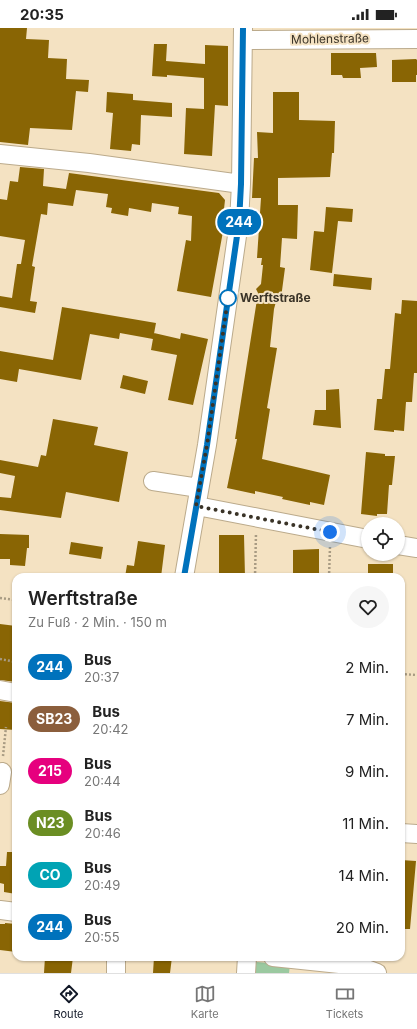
<!DOCTYPE html>
<html lang="de">
<meta charset="utf-8">
<style>
:root{--surface:#fff;--page:#f6f6f6;--text:#222;--muted:#767676;--line:#e0e0e0;--accent:#111827}
body{margin:0;font-family:Inter,sans-serif;background:var(--page);color:var(--text);height:100vh;display:flex;flex-direction:column;font-size:15px;white-space:nowrap}
*{box-sizing:border-box;margin:0}
p{font-size:13px;color:var(--muted)}
.icon{flex:none;width:22px;height:22px;fill:none;stroke:currentColor;stroke-width:2;stroke-linecap:round;stroke-linejoin:round}
.map{position:relative;flex:1;overflow:hidden}
.drawer{position:absolute;left:12px;top:545px;width:393px;height:388px;display:flex;flex-direction:column;background:var(--surface);border-radius:12px;box-shadow:0 1px 3px #0004}
.drawer>*{flex:none}
.badge{padding:0 8px;border-radius:13px;font-size:14px;line-height:26px}
.buttons{position:absolute;left:361px;top:489px;display:grid;gap:8px}
.buttons a{display:grid;place-items:center;width:44px;height:44px;border-radius:50%;background:var(--surface);box-shadow:0 1px 3px #0004;font-size:20px}
.you{position:absolute;width:20px;height:20px;margin:-10px;border:3px solid #fff;border-radius:50%;background:#1a73e8;box-shadow:0 0 0 6px #1a73e833}
.map>.badge{position:absolute;translate:-50% -50%;box-shadow:0 0 0 2px #fff}
.round{display:grid;place-items:center;flex:none;width:42px;height:42px;border-radius:21px;background:var(--page)}
.overview{display:flex;align-items:center;justify-content:space-between;height:68px;padding:0 16px}
h1{font-size:19px;font-weight:600;line-height:30px}
ul{padding:0;list-style:none}
li{display:flex;align-items:center;gap:12px;height:52px;padding:0 16px}
li div{flex:1}
li b{display:block;font-size:15px}
li em{font-style:normal}
li .badge{min-width:44px;font-weight:700;text-align:center}
.status{display:flex;justify-content:space-between;align-items:center;height:28px;padding:0 20px;background:var(--surface);direction:ltr}
.status svg{height:11px;fill:currentColor}
.tabs{display:flex;justify-content:space-around;align-items:center;height:56px;border-top:1px solid var(--line);background:var(--surface);font-size:11px;color:var(--muted)}
.tabs a{display:grid;justify-items:center;gap:2px}
.tabs .selected{color:var(--accent)}
.map>svg:first-child{display:block}
.green{fill:#9bc9a0}
.building{fill:#896504}
.lines{fill:none;stroke-linecap:round;stroke-linejoin:round}
.minor-casing{stroke:#bbaa8b;stroke-width:20}
.path{stroke:#a89b83;stroke-width:2.5;stroke-dasharray:2 2;stroke-linecap:butt}
.minor{stroke:#fff;stroke-width:18}
.line-casing{stroke:#fff;stroke-width:9}
.line{stroke:#0072bc;stroke-width:6}
.walk{stroke:#3a3327;stroke-width:4;stroke-dasharray:0 7.2}
.stop-dot{fill:#fff;stroke:#0072bc;stroke-width:2}
.labels{text-anchor:middle;stroke-width:4;stroke-linejoin:round;paint-order:stroke}
.street-label{font-size:12px;fill:#3a3327;stroke:#f4e2c2}
.stop-label{font-size:12px;font-weight:bold;fill:#3a3327;stroke:#f4e2c2;text-anchor:start}
</style>
<div class="status"><b>20:35</b><svg viewBox="0 0 49 12"><path d="M0 12V9h3v3zM5 12V6h3v6zM10 12V3h3v9zM15 12V0h3v12zM26 1h20v11H26zM47 4h2v5h-2z"/></svg></div>
<div class="map">
<svg width="417" height="945" viewBox="0 0 417 945">
<rect width="100%" height="100%" fill="#f4e2c2"/>
<path class="green" d="M256 934 290 937 289 945H255Z"/>
<path class="building" d="M0 0H27L26 11 49 12 48 30 67 31 66 51 89 52 88 64 76 63 72 102 30 100 28 117 0 114Z
M154 16H167L166 33 205 36V17L228 18V78L215 77 212 128 184 126 186 80 204 81V50L167 47V49L152 48Z
M331 25H376L377 39 360 40 361 50H343L342 47H331Z
M416 31 417 32V47H416V54H392V32Z
M107 64 133 66V72L172 75V89L141 87 140 117 132 116 131 123 110 121 113 85 106 84Z
M273 64H299V92L335 93 334 125H332L330 149 278 150V177H298L297 211 282 210 280 239 285 240 281 270H277L274 281 270 319 277 320 267 380 270 381 262 431 330 447 324 477 310 474V477L282 471 283 469 255 463V466L227 460 237 411H235L258 265 256 261 261 256 263 237H261L262 230H257L261 170H252L254 130H258L257 104 273 105Z
M20 139 44 141 43 158 66 161 69 145 219 165 225 172 224 181H225L224 198 211 269 177 263 186 212 191 213 192 188 178 186 179 179 152 175 151 184 129 180 128 188 111 185 112 180 106 179 108 166 76 162 73 178 48 175 47 187 41 186 32 238 35 239 30 273 37 274 35 285 0 279V268L12 270 17 236H21L25 212 0 208V171L7 172 10 153 18 154Z
M326 179 353 181 352 194 338 193 332 245 310 242 314 203 324 204Z
M334 246 372 250 371 262 333 258Z
M402 272 417 273V345H414L412 374H406L404 403 394 402V404L374 402 377 371H382L385 341H390L395 285 401 286Z
M62 279 156 295 153 311 120 305 119 311 90 306 81 352 19 341 17 354 0 351V323L53 332Z
M154 305 180 311 181 305 208 311 193 377 168 372 177 327 151 322Z
M123 347 148 353 145 366 120 360Z
M339 361 341 400 313 397 315 382H326V362Z
M53 391 98 399 94 417 128 424 119 474 66 464 61 490 0 482V469L11 470 15 448 0 445V432L38 439 41 427 46 428Z
M366 424 385 426V428H395L392 457H389L387 486H377V488L361 486Z
M0 506 29 507V520H27L25 538 10 537V531H0Z
M219 507H244L245 549H219Z
M138 513 165 517 161 549H125L127 537 134 538Z
M71 514 103 519 101 531 69 526Z
M319 521V549H293V522Z
M368 536H393V549H368Z
M0 596 16 598V654L0 652Z
M0 673 16 675V702L0 701Z
M7 824H16V866L4 864V856L0 855V838H6Z
M401 832 416 833 410 901H401Z
M5 895 16 896V924L0 922V896H5Z
M45 929H73L71 945H44Z
M154 929H172L170 945H153Z"/>
<g class="lines">
<defs>
<path id="minor" d="M243 12 417 11
M0 126 89 135 241 156
M153 453 199 460
M197 478 368 511
M398 517 417 520
M184 549 207 417 239 194 241 156 243 0
M0 662 16 665
M0 757 2 744
M401 805 417 806
M0 882 16 884
M273 929 358 938 377 945
M116 945V929
M246 945 247 929"/>
</defs>
<use href="#minor" class="minor-casing"/>
<path class="path" d="M255 549 256 505
M329 549 330 519
M0 570 16 572
M0 631 16 634
M401 646 417 647
M3 728 6 699"/>
<use href="#minor" class="minor"/>
</g>
<g class="lines">
<defs>
<path id="line" d="M184 549 207 417 239 194 241 156 243 0"/>
</defs>
<use href="#line" class="line-casing"/>
<use href="#line" class="line"/>
<path class="walk" d="M228 270 207 417 196 478 330 504"/>
</g>
<circle class="stop-dot" cx="228" cy="270" r="8"/>
<g class="labels">
<g class="street-label">
<text transform="translate(330 11) rotate(-1)" y="4">Mohlenstraße</text>
</g>
<g class="stop-label">
<text x="240" y="274">Werftstraße</text>
</g>
</g>
</svg>
<div class="buttons">
<a><svg class="icon" aria-label="locate" viewBox="0 0 24 24"><circle cx="12" cy="12" r="6"/><path d="M12 2v4M12 18v4M2 12h4M18 12h4"/></svg></a>
</div>
<div class="you" style="left:330px;top:504px"></div>
<b class="badge" style="left:239px;top:194px;background:#0072bc;color:#fff">244</b>
<section class="drawer">
<div class="overview"><div><h1>Werftstraße</h1><p>Zu Fuß · 2 Min. · 150 m</p></div><a class="round"><svg class="icon" aria-label="heart" viewBox="0 0 24 24"><path d="M12 20l-8-8c-3-5 5-10 8-4 3-6 11-1 8 4z"/></svg></a></div>
<ul>
<li><span class="badge" style="background:#0072bc;color:#fff">244</span><div><b>Bus</b><p>20:37</p></div><em>2 Min.</em></li>
<li><span class="badge" style="background:#8b5e3c;color:#fff">SB23</span><div><b>Bus</b><p>20:42</p></div><em>7 Min.</em></li>
<li><span class="badge" style="background:#e6007e;color:#fff">215</span><div><b>Bus</b><p>20:44</p></div><em>9 Min.</em></li>
<li><span class="badge" style="background:#6b8e23;color:#fff">N23</span><div><b>Bus</b><p>20:46</p></div><em>11 Min.</em></li>
<li><span class="badge" style="background:#00a3b4;color:#fff">CO</span><div><b>Bus</b><p>20:49</p></div><em>14 Min.</em></li>
<li><span class="badge" style="background:#0072bc;color:#fff">244</span><div><b>Bus</b><p>20:55</p></div><em>20 Min.</em></li>
</ul>
</section>
</div>
<nav class="tabs">
<a class="selected"><svg class="icon" aria-label="directions" viewBox="0 0 24 24"><path d="M12 3l9 9-9 9-9-9zM9 14v-3h6M13 9l2 2-2 2"/></svg>Route</a>
<a><svg class="icon" aria-label="map" viewBox="0 0 24 24"><path d="M3 6l6-2 6 2 6-2v14l-6 2-6-2-6 2zM9 4v14M15 6v14"/></svg>Karte</a>
<a><svg class="icon" aria-label="tickets" viewBox="0 0 24 24"><path d="M3 7h18v10H3zM15 7v10"/></svg>Tickets</a>
</nav>
